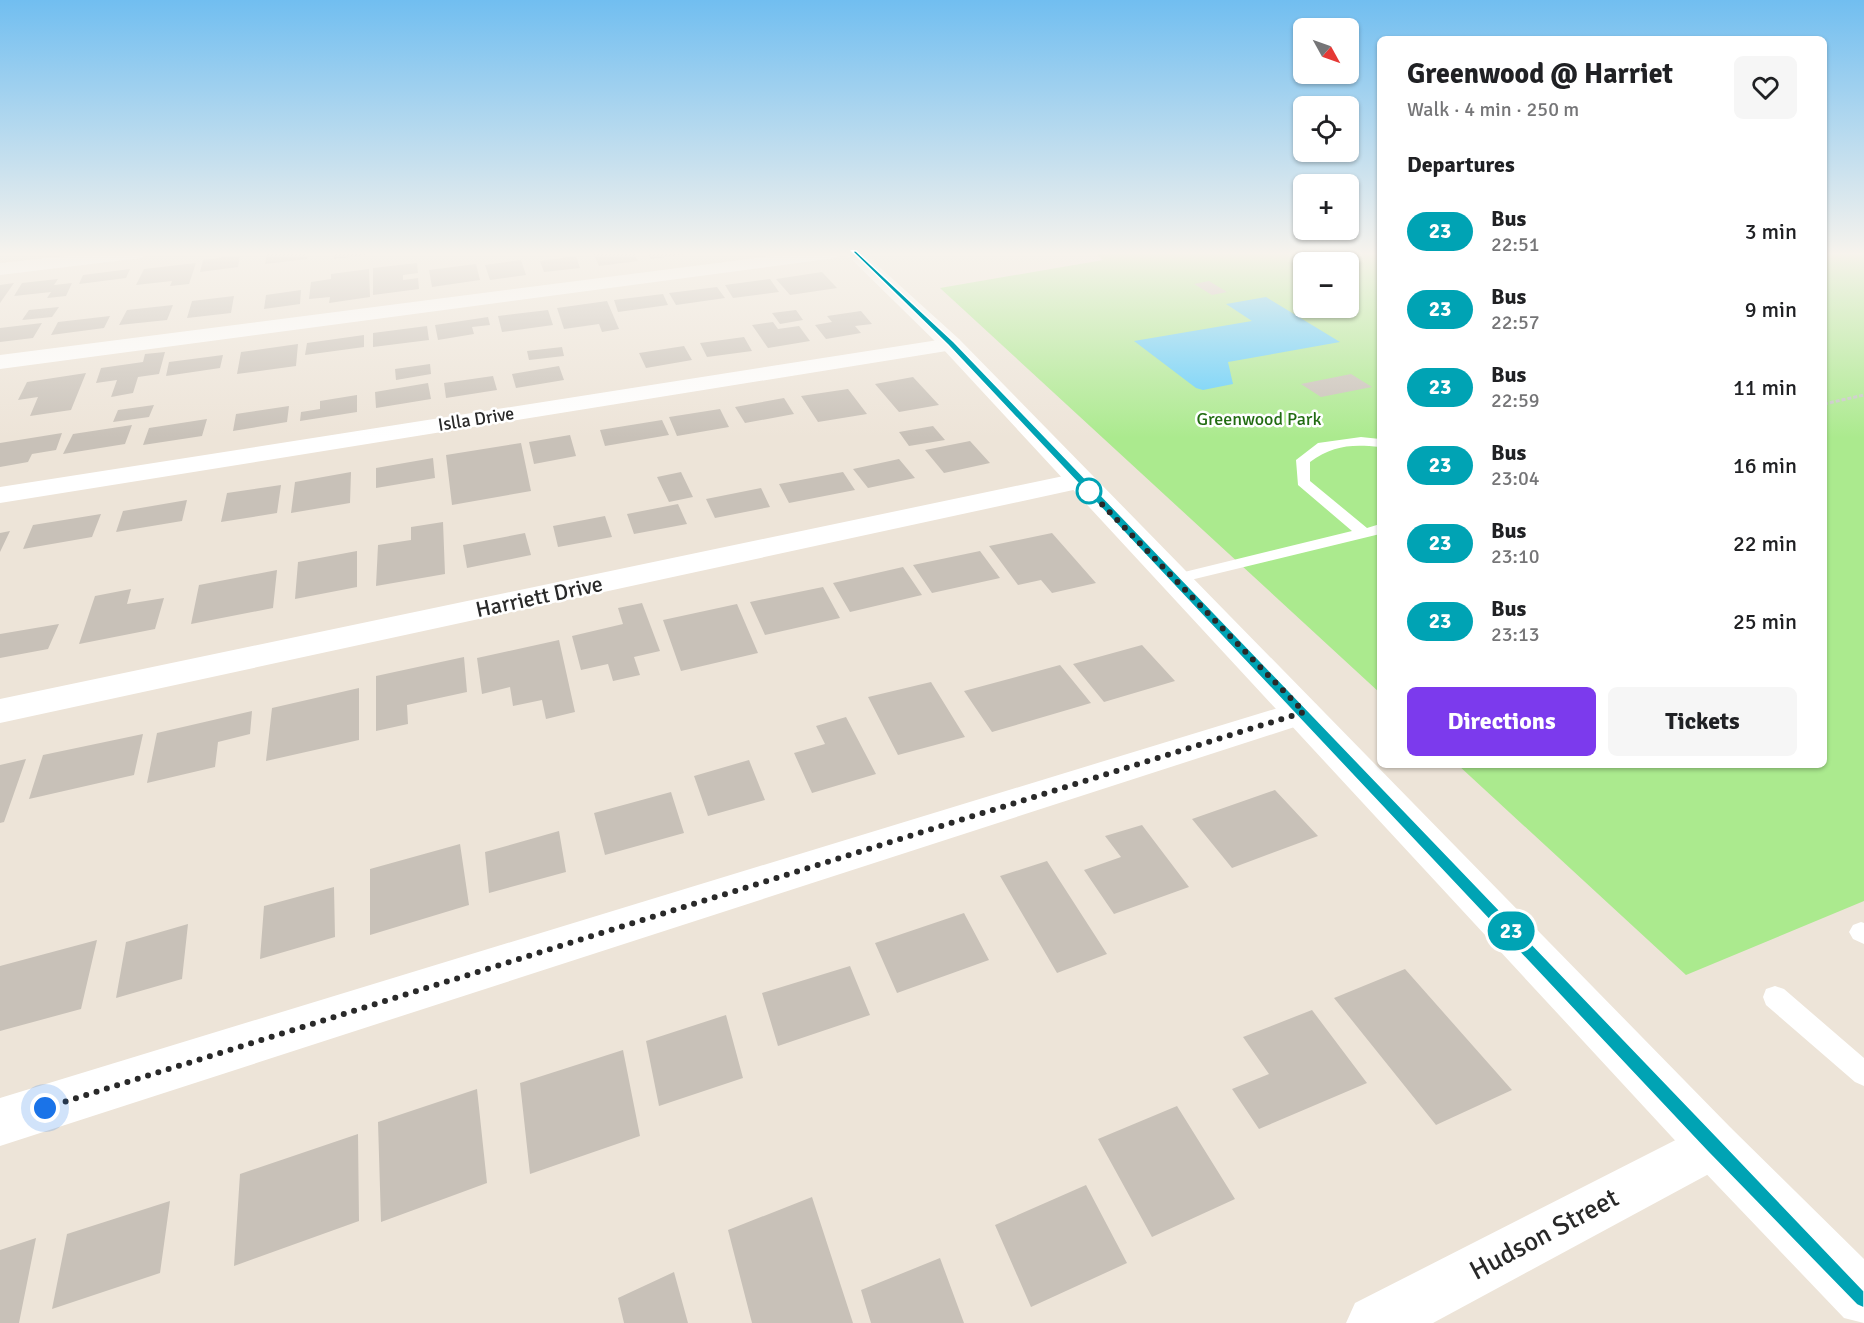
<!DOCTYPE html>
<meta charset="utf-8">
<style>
:root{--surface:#fff;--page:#f6f6f6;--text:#202124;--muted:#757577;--accent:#7c3aed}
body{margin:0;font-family:Signika,sans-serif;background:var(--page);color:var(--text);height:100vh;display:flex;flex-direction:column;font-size:22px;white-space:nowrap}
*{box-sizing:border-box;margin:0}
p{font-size:20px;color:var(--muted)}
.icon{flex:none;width:33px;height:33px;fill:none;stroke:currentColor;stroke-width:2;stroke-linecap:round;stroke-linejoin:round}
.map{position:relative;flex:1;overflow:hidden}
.sheet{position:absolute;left:1377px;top:36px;width:450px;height:732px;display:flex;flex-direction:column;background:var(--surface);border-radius:9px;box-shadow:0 2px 4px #0004}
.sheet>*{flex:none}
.badge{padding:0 12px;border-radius:20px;font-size:21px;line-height:39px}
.needle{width:39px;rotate:130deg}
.buttons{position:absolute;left:1293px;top:18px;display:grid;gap:12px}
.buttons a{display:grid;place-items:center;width:66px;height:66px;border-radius:9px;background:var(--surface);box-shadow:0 2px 4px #0004;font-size:30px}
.you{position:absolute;width:30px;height:30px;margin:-15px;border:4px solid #fff;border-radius:50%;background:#1a73e8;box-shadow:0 0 0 9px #1a73e833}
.map>.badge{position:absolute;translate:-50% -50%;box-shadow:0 0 0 3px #fff}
h2{padding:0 30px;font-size:22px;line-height:54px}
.round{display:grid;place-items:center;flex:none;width:63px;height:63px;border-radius:9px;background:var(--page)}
.head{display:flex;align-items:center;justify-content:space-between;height:102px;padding:0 30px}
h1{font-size:28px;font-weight:800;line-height:45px}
.action{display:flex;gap:12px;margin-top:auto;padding:12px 30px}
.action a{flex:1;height:69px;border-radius:9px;background:var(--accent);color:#fff;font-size:24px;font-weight:800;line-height:69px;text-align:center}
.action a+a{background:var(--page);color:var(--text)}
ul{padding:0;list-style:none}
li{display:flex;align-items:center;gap:18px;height:78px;padding:0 30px}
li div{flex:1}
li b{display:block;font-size:22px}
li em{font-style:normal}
li .badge{min-width:66px;font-weight:700;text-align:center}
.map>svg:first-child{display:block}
.green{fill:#abea8e;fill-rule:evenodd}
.water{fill:#5fcefb}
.building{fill:#c8c1b8}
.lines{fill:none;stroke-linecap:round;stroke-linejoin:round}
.path{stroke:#c7c7c7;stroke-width:3;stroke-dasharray:4 2;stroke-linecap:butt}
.lane{fill:#fff;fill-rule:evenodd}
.street{fill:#fff;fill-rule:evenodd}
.secondary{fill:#fff;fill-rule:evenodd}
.line{fill:#00a3b4;stroke:#fff;stroke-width:1.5}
.walk{stroke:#292929;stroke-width:6;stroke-dasharray:0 10.8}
.stop-dot{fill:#fff;stroke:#00a3b4;stroke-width:3}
.labels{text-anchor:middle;stroke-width:5;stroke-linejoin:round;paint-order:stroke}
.far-street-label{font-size:18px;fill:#292929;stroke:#fff}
.far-park-label{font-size:18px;fill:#226c12;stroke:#fff}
.street-label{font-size:22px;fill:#292929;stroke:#fff}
.near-street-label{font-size:27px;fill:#292929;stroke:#fff}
</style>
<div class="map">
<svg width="1864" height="1323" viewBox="0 0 1864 1323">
<rect width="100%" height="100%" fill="#ede4d8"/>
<path class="green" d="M1095 253H1380V693L940 288 1103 260ZM1304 262H1348V308H1304Z
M1824 253H1864V901L1686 975 1458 765H1824Z"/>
<path class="water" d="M1266 297 1340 342 1228 362 1233 384 1203 390 1196 388 1134 341 1252 321 1226 304Z"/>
<path class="building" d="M308 253 307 259 265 264 267 254Z
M335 253H368V255L334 259Z
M593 253H634L638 261 599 266Z
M647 253H687V254L651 259Z
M240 255 238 267 200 272 203 260Z
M576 256 580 268 544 272 540 261Z
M521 260 526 275 490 280 485 265Z
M196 263 189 284 170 286 172 281 136 285 144 269Z
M417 263 418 273 403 275V280L418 278 419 289 373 295V268Z
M476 264 480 280 432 287 429 270Z
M130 269 126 278 79 284 83 275Z
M369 269 370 297 329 303 330 297 309 299 311 282 331 279V274Z
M822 272 837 288 790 295 776 279Z
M58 279 54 285 72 283 66 296 47 298 51 292 14 296 22 283Z
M770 279 779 292 733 298 725 285Z
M1209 281 1227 292 1212 295 1194 284Z
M14 283 0 303V285Z
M717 287 725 298 676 305 669 293Z
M301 290 300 304 264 309 266 295Z
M663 294 668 305 618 312 614 300Z
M234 296 231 313 187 318 192 301Z
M607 301 619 329 602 332 599 324 564 329 557 308Z
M173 305 167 320 119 325 127 310Z
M59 307 52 317 22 320 29 310Z
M548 310 553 325 502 332 498 316Z
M796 310 803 320 780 324 772 313Z
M861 311 872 324 855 326 861 333 826 339 815 325 832 322 827 316Z
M110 316 104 328 51 335 58 322Z
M488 317 490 325 472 327 474 334 438 340 435 325Z
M773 322 778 329 799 326 810 341 768 348 752 325Z
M42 323 33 338 0 342V328Z
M427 326 429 340 373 347V333Z
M364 335V347L305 355 307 343Z
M744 337 752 351 707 357 700 343Z
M298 344 296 366 237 374 241 352Z
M684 346 692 360 646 368 639 353Z
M562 347 564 356 529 360 527 351Z
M165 352 159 374 138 377 133 393 111 397 117 380 96 383 101 368 143 362 145 354Z
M223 355 220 368 166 376 169 362Z
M430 364 431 374 396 380 395 369Z
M559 366 564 380 516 388 512 374Z
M86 373 71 410 30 416 38 397 18 400 27 382Z
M1351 374 1372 387 1321 397 1301 384Z
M493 376 497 390 446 398 444 383Z
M913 377 939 405 899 412 875 384Z
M428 383 431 399 376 408 375 392Z
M848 389 867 414 818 422 801 396Z
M357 395V412L300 421 301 412 320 409V401Z
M784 398 794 414 745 423 735 407Z
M154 405 149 417 113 422 118 410Z
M289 406 287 422 233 431 236 414Z
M720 409 729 427 677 436 669 417Z
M207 419 202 436 143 445 149 428Z
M662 420 669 435 605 446 600 430Z
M132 425 125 444 63 454 73 434Z
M933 426 945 440 909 446 899 432Z
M62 433 56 450 32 454 28 462 0 467V443Z
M570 435 576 456 534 464 529 442Z
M970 441 990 463 944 473 925 450Z
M521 443 531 491 452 505 446 455Z
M433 458 435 478 376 488V468Z
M899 459 915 478 868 488 853 469Z
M351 472 350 503 291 513 295 482Z
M681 472 693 497 669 502 657 477Z
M843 472 855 490 789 503 779 484Z
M281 485 277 513 221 522 227 493Z
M761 488 770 507 715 518 706 499Z
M187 500 182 521 116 532 123 511Z
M678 504 687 524 634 534 627 514Z
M101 514 92 537 23 549 33 525Z
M605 516 612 537 558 547 553 526Z
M443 522 445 574 376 586 378 545 411 540V527Z
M10 531 0 552V533Z
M525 533 531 555 467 568 463 545Z
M1052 533 1096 583 1052 593 1041 580 1018 585 989 546Z
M357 551V587L295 599 298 562Z
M980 551 1000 578 932 593 913 565Z
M903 567 922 595 850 612 833 583Z
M277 570 273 608 191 624 199 585Z
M823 587 840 618 765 635 750 602Z
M131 589 127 604 164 598 155 629 79 644 95 596Z
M642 603 660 651 634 657 640 675 613 681 608 664 581 670 572 636 623 624 618 608Z
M737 604 758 653 681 671 663 620Z
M59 624 48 649 0 658V634Z
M559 640 575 712 546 719 542 700 513 706 510 687 482 694 477 658Z
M1142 645 1175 681 1104 702 1073 664Z
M464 657 467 692 407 705 408 724 376 731V676Z
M1060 665 1091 703 992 732 964 691Z
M931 682 965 737 898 755 868 697Z
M359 688V740L266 761 272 708Z
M252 711 250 734 218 742 215 767 147 783 157 733Z
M846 717 876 774 812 793 794 753 825 744 816 726Z
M143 734 134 775 29 799 43 755Z
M26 759 4 822 0 823V765Z
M749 760 765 800 708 816 694 776Z
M1275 790 1318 836 1232 868 1192 819Z
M671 792 684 833 605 855 594 813Z
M1142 825 1189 887 1114 914 1084 870 1121 857 1105 836Z
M559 831 566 872 489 893 485 852Z
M460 844 469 905 370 935V869Z
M1047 861 1107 954 1057 973 1000 876Z
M334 887 335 937 260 959 264 906Z
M964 913 989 960 897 993 875 943Z
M188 924 182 979 116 998 126 942Z
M97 940 81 1009 0 1031V966Z
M850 966 870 1015 778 1046 762 993Z
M1405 969 1512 1090 1436 1125 1334 998Z
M1312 1010 1367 1083 1259 1129 1232 1089 1269 1074 1243 1037Z
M726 1015 743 1078 659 1106 646 1041Z
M623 1050 640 1136 530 1174 520 1083Z
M477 1089 487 1183 381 1222 378 1122Z
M1177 1106 1235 1199 1152 1237 1098 1139Z
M358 1134 359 1221 234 1266 240 1174Z
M1086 1185 1127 1263 1031 1307 995 1225Z
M812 1197 853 1323H752L728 1230Z
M170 1201 160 1273 52 1309 67 1234Z
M36 1238 19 1323H0V1250Z
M940 1258 964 1323H871L861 1290Z
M674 1272 688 1323H624L618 1298Z"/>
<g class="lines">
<path class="path" d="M1824 404 1864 395"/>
<path class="lane" d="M1361 437 1380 439V447C1352 444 1333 445 1310 462V481L1367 528 1380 524V534L1174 584 1168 582 1166 579 1168 576 1352 531 1298 485 1296 460 1318 443Z
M1861 922 1864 923V944L1853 939 1849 932 1853 925Z
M1775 986 1784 989 1864 1058V1086L1855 1082 1766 1005 1763 997 1766 989Z"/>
<path class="street" d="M95 253H150L141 258 0 275V263Z
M795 253H844L835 258 0 369V355Z
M951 338 959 339 962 344 959 349 0 503V487Z
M1078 473 1087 475 1091 481 1087 487 0 723V699Z
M1304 700 1316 704 1321 712 1316 720 0 1146V1098Z
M1713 1121 1731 1128 1738 1145 1731 1162 1433 1323H1346L1355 1303Z"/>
<path class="secondary" d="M845 253H864L959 339 1731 1128 1864 1259V1323L1844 1318 1695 1162 943 349Z"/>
</g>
<linearGradient id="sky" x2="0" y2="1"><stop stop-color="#71bef0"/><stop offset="0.58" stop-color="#f7f3ed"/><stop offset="1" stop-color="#f7f3ed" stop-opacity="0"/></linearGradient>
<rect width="1864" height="438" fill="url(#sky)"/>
<path class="line" d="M852 251H856L954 342 1719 1139 1864 1291V1308L1857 1305 1707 1151 948 345Z"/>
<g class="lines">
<path class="walk" d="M45 1108 1304 712 1089 491"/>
</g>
<circle class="stop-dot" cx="1089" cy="491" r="12"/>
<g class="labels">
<g class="far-street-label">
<text transform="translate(476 419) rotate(-9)" y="6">Islla Drive</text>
</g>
<g class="far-park-label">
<text x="1259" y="425">Greenwood Park</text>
</g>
<g class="street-label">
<text transform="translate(539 596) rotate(-12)" y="8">Harriett Drive</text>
</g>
<g class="near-street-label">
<text transform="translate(1544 1234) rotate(-28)" y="9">Hudson Street</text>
</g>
</g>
</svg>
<div class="buttons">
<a><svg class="needle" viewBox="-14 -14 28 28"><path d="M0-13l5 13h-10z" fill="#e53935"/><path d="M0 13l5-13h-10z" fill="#757577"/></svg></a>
<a><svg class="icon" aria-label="locate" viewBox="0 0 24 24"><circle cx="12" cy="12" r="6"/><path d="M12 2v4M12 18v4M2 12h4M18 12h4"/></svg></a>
<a>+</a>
<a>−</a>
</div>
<div class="you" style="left:45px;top:1108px"></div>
<b class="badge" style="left:1511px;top:931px;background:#00a3b4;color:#fff">23</b>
<section class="sheet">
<div class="head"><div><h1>Greenwood @ Harriet</h1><p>Walk · 4 min · 250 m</p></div><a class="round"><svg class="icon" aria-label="heart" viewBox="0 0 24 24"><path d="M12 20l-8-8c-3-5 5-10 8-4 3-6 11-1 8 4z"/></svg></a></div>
<h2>Departures</h2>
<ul>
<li><span class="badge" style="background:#00a3b4;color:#fff">23</span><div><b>Bus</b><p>22:51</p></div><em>3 min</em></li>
<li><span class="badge" style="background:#00a3b4;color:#fff">23</span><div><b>Bus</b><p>22:57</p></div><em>9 min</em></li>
<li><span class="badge" style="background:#00a3b4;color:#fff">23</span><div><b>Bus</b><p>22:59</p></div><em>11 min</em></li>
<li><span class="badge" style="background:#00a3b4;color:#fff">23</span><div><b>Bus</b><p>23:04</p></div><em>16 min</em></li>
<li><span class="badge" style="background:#00a3b4;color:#fff">23</span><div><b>Bus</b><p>23:10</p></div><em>22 min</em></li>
<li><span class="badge" style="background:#00a3b4;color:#fff">23</span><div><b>Bus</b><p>23:13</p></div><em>25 min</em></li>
</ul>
<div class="action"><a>Directions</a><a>Tickets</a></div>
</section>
</div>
